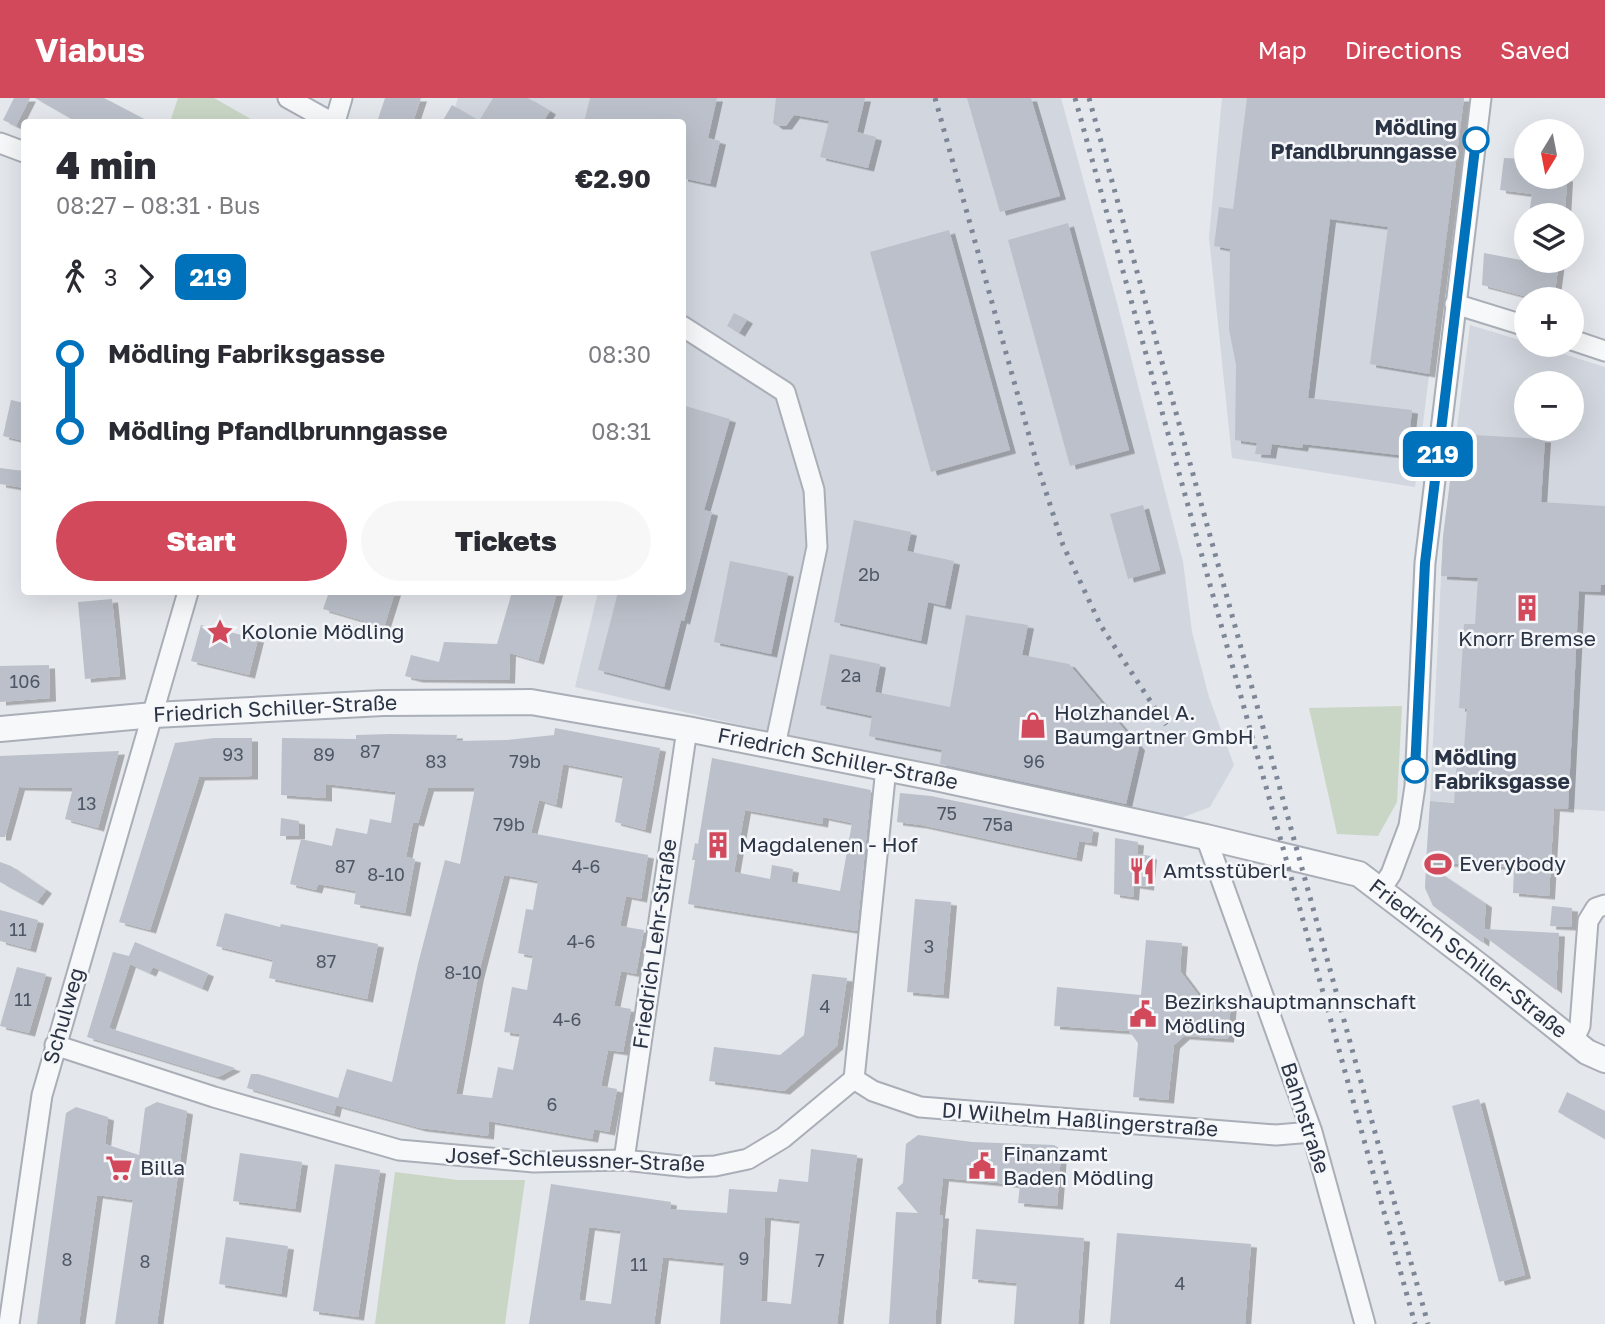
<!DOCTYPE html>
<meta charset="utf-8">
<style>
:root{--surface:#fff;--page:#f7f7f7;--text:#2b2b33;--muted:#7c7c81;--accent:#d1495b}
body{margin:0;font-family:"Golos Text",sans-serif;background:var(--page);color:var(--text);height:100vh;display:flex;flex-direction:column;font-size:26px;white-space:nowrap}
*{box-sizing:border-box;margin:0}
p{font-size:23px;color:var(--muted)}
.icon{flex:none;width:38px;height:38px;fill:none;stroke:currentColor;stroke-width:2;stroke-linecap:round;stroke-linejoin:round}
.map{position:relative;flex:1;overflow:hidden}
.sheet{position:absolute;left:21px;top:21px;width:665px;height:476px;display:flex;flex-direction:column;background:var(--surface);border-radius:7px;box-shadow:0 7px 28px #0002}
.sheet>*{flex:none}
.badge{padding:0 14px;border-radius:10px;font-size:24px;line-height:46px}
.needle{width:46px;rotate:190deg}
.buttons{position:absolute;left:1514px;top:21px;display:grid;gap:14px}
.buttons a{display:grid;place-items:center;width:70px;height:70px;border-radius:50%;background:var(--surface);box-shadow:0 7px 28px #0002;font-size:35px}
.map>.badge{position:absolute;translate:-50% -50%;box-shadow:0 0 0 4px #fff}
.legs{display:flex;align-items:center;gap:10px;height:77px;padding:0 35px;font-size:23px}
.legs p{margin-inline-start:auto}
.head{display:flex;align-items:center;justify-content:space-between;height:119px;padding:0 35px}
h1{font-size:38px;font-weight:800;line-height:52px}
.button{display:flex;gap:14px;margin-top:auto;padding:14px 35px}
.button a{flex:1;height:80px;border-radius:42px;background:var(--accent);color:#fff;font-size:28px;font-weight:800;line-height:80px;text-align:center}
.button a+a{background:var(--page);color:var(--text)}
ul{padding:0 35px;list-style:none}
li{display:flex;align-items:center;gap:24px;height:77px;font-size:26px}
li i{display:grid;place-items:center;width:10px;height:100%;margin:0 9px;background:currentColor}
li i::after{content:'';width:18px;height:18px;margin:-9px;border:5px solid;border-radius:50%;background:var(--surface)}
li p{margin-inline-start:auto}
li:first-child i{background:linear-gradient(#0000 50%,currentColor 0)}
li:last-child i{background:linear-gradient(currentColor 50%,#0000 0)}
header{display:flex;align-items:center;gap:42px;box-sizing:border-box;height:98px;padding:0 35px;background:var(--accent);color:#fff}
header strong{font-size:33px}
nav{display:flex;gap:38px;margin-inline-start:auto;font-size:24px}
.map>svg:first-child{display:block}
.built{fill:#d2d6de;fill-rule:evenodd}
.green{fill:#c9d6c5}
.building{fill:#bbc0ca;fill-rule:evenodd;filter:url(#shadow)}
.lines{fill:none;stroke-linecap:round;stroke-linejoin:round}
.minor-casing{stroke:#a9aeb7;stroke-width:23}
.tertiary-casing{stroke:#a9aeb7;stroke-width:28}
.minor{stroke:#f7f8fa;stroke-width:19}
.tertiary{stroke:#f7f8fa;stroke-width:24}
.rail{stroke:#7d8696;stroke-width:5;stroke-dasharray:3.5 7;stroke-linecap:butt}
.line-1-casing{stroke:#fff;stroke-width:16}
.line-1{stroke:#0072bc;stroke-width:10}
.stop-1-dot{fill:#fff;stroke:#0072bc;stroke-width:3.5}
.labels{text-anchor:middle;stroke-width:5;stroke-linejoin:round;paint-order:stroke}
.number-label{font-size:18px;fill:#4f5766}
.stop-label{font-size:21px;font-weight:bold;fill:#2b3445;stroke:#f4f6f9;text-anchor:end}
.poi-label{font-size:21px;fill:#2b3445;stroke:#f4f6f9;text-anchor:start}
.street-label{font-size:21px;fill:#2b3445;stroke:#f4f6f9}
</style>
<header>
<strong>Viabus</strong>
<nav><a>Map</a><a>Directions</a><a>Saved</a></nav>
</header>
<div class="map">
<svg width="1605" height="1226" viewBox="0 0 1605 1226">
<defs>
<filter id="shadow"><feDropShadow dx="6" dy="3.5" stdDeviation="0" flood-color="#0004"/></filter>
</defs>
<rect width="100%" height="100%" fill="#e4e7ec"/>
<path class="built" d="M458 0H1061L1116 201 1183 464 1192 534 1209 599 1234 667 1210 709 1176 722 932 671 575 589 598 494H682V24H450Z
M1222 0H1464L1415 389 1232 360 1209 139Z
M1470 227 1526 244V247H1535L1605 269V713L1430 703 1443 439ZM1526 285H1572V331H1526Z"/>
<path class="green" d="M178 0H214L256 24H170Z
M1402 608 1397 704 1378 738 1337 736 1309 610Z
M395 1074 458 1082H525L505 1226H375Z"/>
<path class="building" d="M14 0H30L16 28 3 22Z
M35 0H104L150 24H77Z
M385 0H421L413 24H377Z
M493 0H528L550 13 543 24H442L452 7 479 23Z
M590 0H717L708 40 720 43 710 86 682 80V24H584Z
M776 0H865L857 34 876 39 868 70 820 59 829 23 794 17 786 28H777L773 25Z
M967 0H1031L1060 98 1000 114Z
M1247 0H1464L1429 276 1370 266 1388 129 1330 121 1308 300 1412 312 1407 358 1303 346 1302 350 1272 346 1270 357 1255 356 1257 345 1235 342 1236 267 1229 231 1230 151 1214 148 1219 109 1233 111Z
M1504 60 1526 61V79L1567 80 1565 117H1529L1532 96 1500 92Z
M1068 125 1129 352 1070 368 1008 142Z
M949 132 1010 352 931 374 870 154Z
M1484 155 1526 163H1559L1554 201H1536L1482 187Z
M734 215 747 222 739 235 727 228Z
M11 302 24 305V343L3 338Z
M682 307 730 321 704 412 712 414 684 523 681 522 664 589 598 572 618 494H682Z
M1456 336 1545 341 1541 404 1605 408V487H1601L1600 494 1579 493 1568 711 1554 710 1549 798 1513 795 1514 769 1426 764 1430 703 1454 705 1458 652 1459 649 1464 650 1467 611 1459 610 1464 526H1475L1478 480 1441 478 1443 439Z
M0 370 24 373V390L0 386Z
M1143 407 1160 472 1128 481 1110 416Z
M854 422 911 434 907 453 954 463 945 508 928 504 921 543 834 524Z
M730 463 788 475 771 556 714 544Z
M329 494H395L384 529 323 511Z
M512 494H557L538 563 510 555 509 582 417 581 405 578 411 557 439 564 444 544 497 546Z
M112 501 120 578 85 581 78 504Z
M966 517 1028 527 1022 557 1069 566 1139 649 1126 706 940 666 942 652 869 638 872 618 820 607 830 556 880 566 875 594 950 609Z
M201 527 258 541 249 577 191 563Z
M49 567 50 600 0 604V568Z
M555 630 660 650 645 732 615 724 623 678 563 666 556 707 539 702 531 735 648 757 641 801 626 798 620 828 644 832 636 876 621 873 614 908 631 911 623 954 608 952 601 988 617 991 609 1034 594 1031 592 1041 489 1023 488 1038 420 1030 336 1007 334 1016 247 990 251 976H258L338 1000 347 971 392 984 418 866 445 762 460 766 475 690H428L418 725 413 724 406 759 415 761 405 815 354 806 356 793 318 786 316 792 290 786 301 741 332 748 336 730 367 736 370 721 391 725 396 694 326 686V700L281 697 282 640 356 641V637L390 636 457 637 456 643 507 642 554 637ZM504 777 538 783 533 812 526 811 518 855 533 858 527 892 512 889 504 934 520 936 513 972 498 969 492 1000 456 996 478 878Z
M214 640H252V678L199 679 150 832 119 824 175 645Z
M119 653 98 730 65 721 73 690 19 689 5 739H0V658Z
M712 660 871 692 857 833 688 806 695 762H692L695 745 698 746ZM745 712 822 726 823 719 852 725 840 793 791 784 793 771 772 767 770 781 734 774Z
M900 695 931 698 1093 731 1091 745 1079 743 1076 760 921 727 897 724Z
M281 720 299 723V738H280Z
M1115 740 1138 744 1137 756 1151 758 1148 789 1134 787 1133 799 1114 796Z
M0 764 11 768 46 792 37 804 0 784Z
M1426 766 1486 806 1484 831 1559 835 1556 892 1484 838 1483 845 1433 808 1425 790Z
M915 801 951 804 943 897 907 894Z
M1552 808 1572 810 1571 829 1550 828Z
M0 812 38 822 30 851 0 843Z
M225 815 280 829 281 826 378 846 367 901 269 880 273 862 216 848Z
M1146 842 1182 845 1180 873 1201 901 1231 904 1228 941 1184 938 1174 947 1168 1002 1133 999 1138 945 1129 933 1054 928 1057 889 1141 897Z
M135 844 208 875 202 890 153 869 150 875 130 866 109 930 235 970 218 979 87 939 113 854 129 858Z
M17 869 46 876 29 935 0 928Z
M812 876 847 880 837 948 784 993 709 983 714 949 780 957 804 937Z
M1567 994 1605 1013V1041L1558 1014Z
M1479 1001 1525 1177 1499 1184 1452 1008Z
M157 1004 187 1013 157 1226H115L133 1102 97 1097 79 1226H37L66 1015 76 1009 108 1019 105 1046 139 1057 145 1010Z
M918 1037 972 1044 1054 1047 1059 1050 1061 1056 1057 1108 1018 1105 1020 1087 943 1080 939 1117H943L935 1226H889L896 1114 918 1115 897 1090 903 1085 906 1046Z
M811 1051 857 1057 837 1226H720L724 1165 663 1159 654 1226H529L551 1086 671 1104 670 1111 727 1115 729 1091 777 1094 779 1081 808 1084ZM765 1119 800 1123 791 1206 761 1203ZM589 1129 621 1133 611 1206 579 1202Z
M240 1055 302 1064 295 1111 233 1103Z
M335 1066 380 1072 358 1219 313 1213Z
M976 1131 1084 1140 1078 1226H1014L1017 1185 972 1181Z
M1117 1135 1251 1146 1245 1226H1110Z
M226 1139 288 1148 281 1196 219 1186Z"/>
<g class="lines">
<defs>
<path id="minor" d="M288 0 331 24
M335 24 342 0
M0 45 24 54
M1455 206 1526 228
M682 228 785 294 814 392 817 449 775 648
M1572 242 1605 253
M1206 739 1312 1034 1365 1226
M1381 791 1391 776 1409 728 1415 688 1425 465 1481 0
M1574 941 1580 928 1588 823 1596 810 1605 807
M55 947 214 999 399 1052 534 1064 624 1062 689 1069 715 1068 748 1061 783 1040 854 981 886 670
M854 981 873 993 920 1009 1276 1037 1312 1034
M624 1062 687 631
M9 1226 42 997 188 494"/>
<g id="tertiary">
<path id="s1" d="M0 631 154 617 383 605 531 604 687 631 940 681 1206 739 1359 776 1482 870 1587 954 1605 962"/>
</g>
</defs>
<use href="#minor" class="minor-casing"/>
<use href="#tertiary" class="tertiary-casing"/>
<use href="#minor" class="minor"/>
<use href="#tertiary" class="tertiary"/>
<path class="rail" d="M935 0 1037 366 1063 447 1101 528 1166 627
M1075 0 1415 1226
M1089 0 1428 1226"/>
</g>
<g class="lines">
<defs>
<path id="line-1" d="M1415 672 1425 465 1476 42"/>
</defs>
<use href="#line-1" class="line-1-casing"/>
<use href="#line-1" class="line-1"/>
</g>
<defs>
<symbol id="building-bare" viewBox="-9 -9 18 18"><path d="M-4-6H4V6H1V3H-1V6H-4ZM-2.5-4.3h1.7v1.8h-1.7ZM.8-4.3h1.7v1.8H.8ZM-2.5-1h1.7V.8h-1.7ZM.8-1h1.7V.8H.8Z" fill="#d1495b" stroke="#f4f6f9" stroke-width="2.5" paint-order="stroke"/></symbol>
<symbol id="sight-bare" viewBox="-9 -9 18 18"><path d="M0-6L1.8-2.2L6-1.7L2.9 1.2L3.7 5.4L0 3.3L-3.7 5.4L-2.9 1.2L-6-1.7L-1.8-2.2Z" fill="#d1495b" stroke="#f4f6f9" stroke-width="2.5" paint-order="stroke"/></symbol>
<symbol id="shop-bare" viewBox="-9 -9 18 18"><path d="M-5-2.5h2.3a2.7 3.5 0 0 1 5.4 0H5L5.5 6h-11ZM-1.5-2.5h3a1.5 2.3 0 0 0-3 0Z" fill="#d1495b" stroke="#f4f6f9" stroke-width="2.5" paint-order="stroke"/></symbol>
<symbol id="stadium-bare" viewBox="-9 -9 18 18"><path d="M0-5a6.5 5 0 1 0 0 10a6.5 5 0 1 0 0-10ZM-3.5-1.8h7v3.6h-7Z" fill="#d1495b" stroke="#f4f6f9" stroke-width="2.5" paint-order="stroke"/></symbol>
<symbol id="restaurant-bare" viewBox="-9 -9 18 18"><path d="M-5-6h1v4h1v-4h1v4h1v-4h1v5L-1.5 .5V6h-2V.5L-5-1ZM5-6V6H3V1.5H1.5Q1.5-4 5-6Z" fill="#d1495b" stroke="#f4f6f9" stroke-width="2.5" paint-order="stroke"/></symbol>
<symbol id="civic-bare" viewBox="-9 -9 18 18"><path d="M-.6-6.5H3V-4.5H.6V-3L4-1V1h2V6H-6V1h2V-1L-.6-3ZM-1.2 2.5V6h2.4V2.5Z" fill="#d1495b" stroke="#f4f6f9" stroke-width="2.5" paint-order="stroke"/></symbol>
<symbol id="supermarket-bare" viewBox="-9 -9 18 18"><path d="M-6-5.5h2.5l.6 2H6L4.5 2H-2.5L-4.4-4H-6ZM-1.5 3.2a1.3 1.3 0 1 0 .1 0ZM3 3.2a1.3 1.3 0 1 0 .1 0Z" fill="#d1495b" stroke="#f4f6f9" stroke-width="2.5" paint-order="stroke"/></symbol>
</defs>
<g fill-rule="evenodd">
<use href="#building-bare" x="1508" y="491" width="38" height="38"/>
<use href="#sight-bare" x="201" y="515" width="38" height="38"/>
<use href="#shop-bare" x="1014" y="608" width="38" height="38"/>
<use href="#building-bare" x="699" y="728" width="38" height="38"/>
<use href="#stadium-bare" x="1419" y="747" width="38" height="38"/>
<use href="#restaurant-bare" x="1123" y="754" width="38" height="38"/>
<use href="#civic-bare" x="1124" y="897" width="38" height="38"/>
<use href="#civic-bare" x="963" y="1049" width="38" height="38"/>
<use href="#supermarket-bare" x="100" y="1051" width="38" height="38"/>
</g>
<g class="stop-1-dot">
<circle cx="1476" cy="42" r="12"/>
<circle cx="1415" cy="672" r="12"/>
</g>
<g class="labels">
<g class="number-label">
<text x="869" y="483">2b</text>
<text x="851" y="584">2a</text>
<text x="25" y="590">106</text>
<text x="370" y="660">87</text>
<text x="233" y="663">93</text>
<text x="324" y="663">89</text>
<text x="436" y="670">83</text>
<text x="525" y="670">79b</text>
<text x="1034" y="670">96</text>
<text x="87" y="712">13</text>
<text x="947" y="722">75</text>
<text x="509" y="733">79b</text>
<text x="998" y="733">75a</text>
<text x="345" y="775">87</text>
<text x="586" y="775">4-6</text>
<text x="386" y="783">8-10</text>
<text x="18" y="838">11</text>
<text x="581" y="850">4-6</text>
<text x="929" y="855">3</text>
<text x="326" y="870">87</text>
<text x="463" y="881">8-10</text>
<text x="23" y="908">11</text>
<text x="825" y="915">4</text>
<text x="567" y="928">4-6</text>
<text x="552" y="1013">6</text>
<text x="744" y="1167">9</text>
<text x="67" y="1168">8</text>
<text x="820" y="1169">7</text>
<text x="145" y="1170">8</text>
<text x="639" y="1173">11</text>
<text x="1180" y="1192">4</text>
</g>
<g class="stop-label">
<text x="1457" y="37">Mödling<tspan x="1457" dy="24">Pfandlbrunngasse</tspan></text>
<text x="1434" y="667" text-anchor="start">Mödling<tspan x="1434" dy="24">Fabriksgasse</tspan></text>
</g>
<g class="poi-label">
<text x="241" y="541">Kolonie Mödling</text>
<text x="1527" y="548" text-anchor="middle">Knorr Bremse</text>
<text x="1054" y="622">Holzhandel A.<tspan x="1054" dy="24">Baumgartner GmbH</tspan></text>
<text x="739" y="754">Magdalenen - Hof</text>
<text x="1459" y="773">Everybody</text>
<text x="1163" y="780">Amtsstüberl</text>
<text x="1164" y="911">Bezirkshauptmannschaft<tspan x="1164" dy="24">Mödling</tspan></text>
<text x="1003" y="1063">Finanzamt<tspan x="1003" dy="24">Baden Mödling</tspan></text>
<text x="140" y="1077">Billa</text>
</g>
<g class="street-label">
<text dy="7" stroke="none"><textPath href="#s1" startOffset="276">Friedrich Schiller-Straße</textPath></text>
<text dy="7" stroke="none"><textPath href="#s1" startOffset="844">Friedrich Schiller-Straße</textPath></text>
<text transform="translate(655 846) rotate(-82)" y="7">Friedrich Lehr-Straße</text>
<text dy="7" stroke="none"><textPath href="#s1" startOffset="1516">Friedrich Schiller-Straße</textPath></text>
<text transform="translate(64 918) rotate(-74)" y="7">Schulweg</text>
<text transform="translate(1305 1020) rotate(72)" y="7">Bahnstraße</text>
<text transform="translate(1080 1022) rotate(4)" y="7">DI Wilhelm Haßlingerstraße</text>
<text transform="translate(575 1062) rotate(2)" y="7">Josef-Schleussner-Straße</text>
</g>
</g>
</svg>
<div class="buttons">
<a><svg class="needle" viewBox="-14 -14 28 28"><path d="M0-13l5 13h-10z" fill="#e53935"/><path d="M0 13l5-13h-10z" fill="#7c7c81"/></svg></a>
<a><svg class="icon" aria-label="layers" viewBox="0 0 24 24"><path d="M12 4l9 5-9 5-9-5zM3 14l9 5 9-5"/></svg></a>
<a>+</a>
<a>−</a>
</div>
<b class="badge" style="left:1438px;top:356px;background:#0072bc;color:#fff">219</b>
<section class="sheet">
<div class="head"><div><h1>4 min</h1><p>08:27 – 08:31 · Bus</p></div><b>€2.90</b></div>
<div class="legs"><svg class="icon" aria-label="walk" viewBox="0 0 24 24"><circle cx="13" cy="4" r="2"/><path d="M13 8l-2 6 4 7M11 14l-3 7M7 12l3-4h3l4 4"/></svg>3<svg class="icon" aria-label="forward" viewBox="0 0 24 24"><path d="M9 5l7 7-7 7"/></svg><b class="badge" style="background:#0072bc;color:#fff">219</b></div>
<ul>
<li><i style="color:#0072bc"></i><b>Mödling Fabriksgasse</b><p>08:30</p></li>
<li><i style="color:#0072bc"></i><b>Mödling Pfandlbrunngasse</b><p>08:31</p></li>
</ul>
<div class="button"><a>Start</a><a>Tickets</a></div>
</section>
</div>
